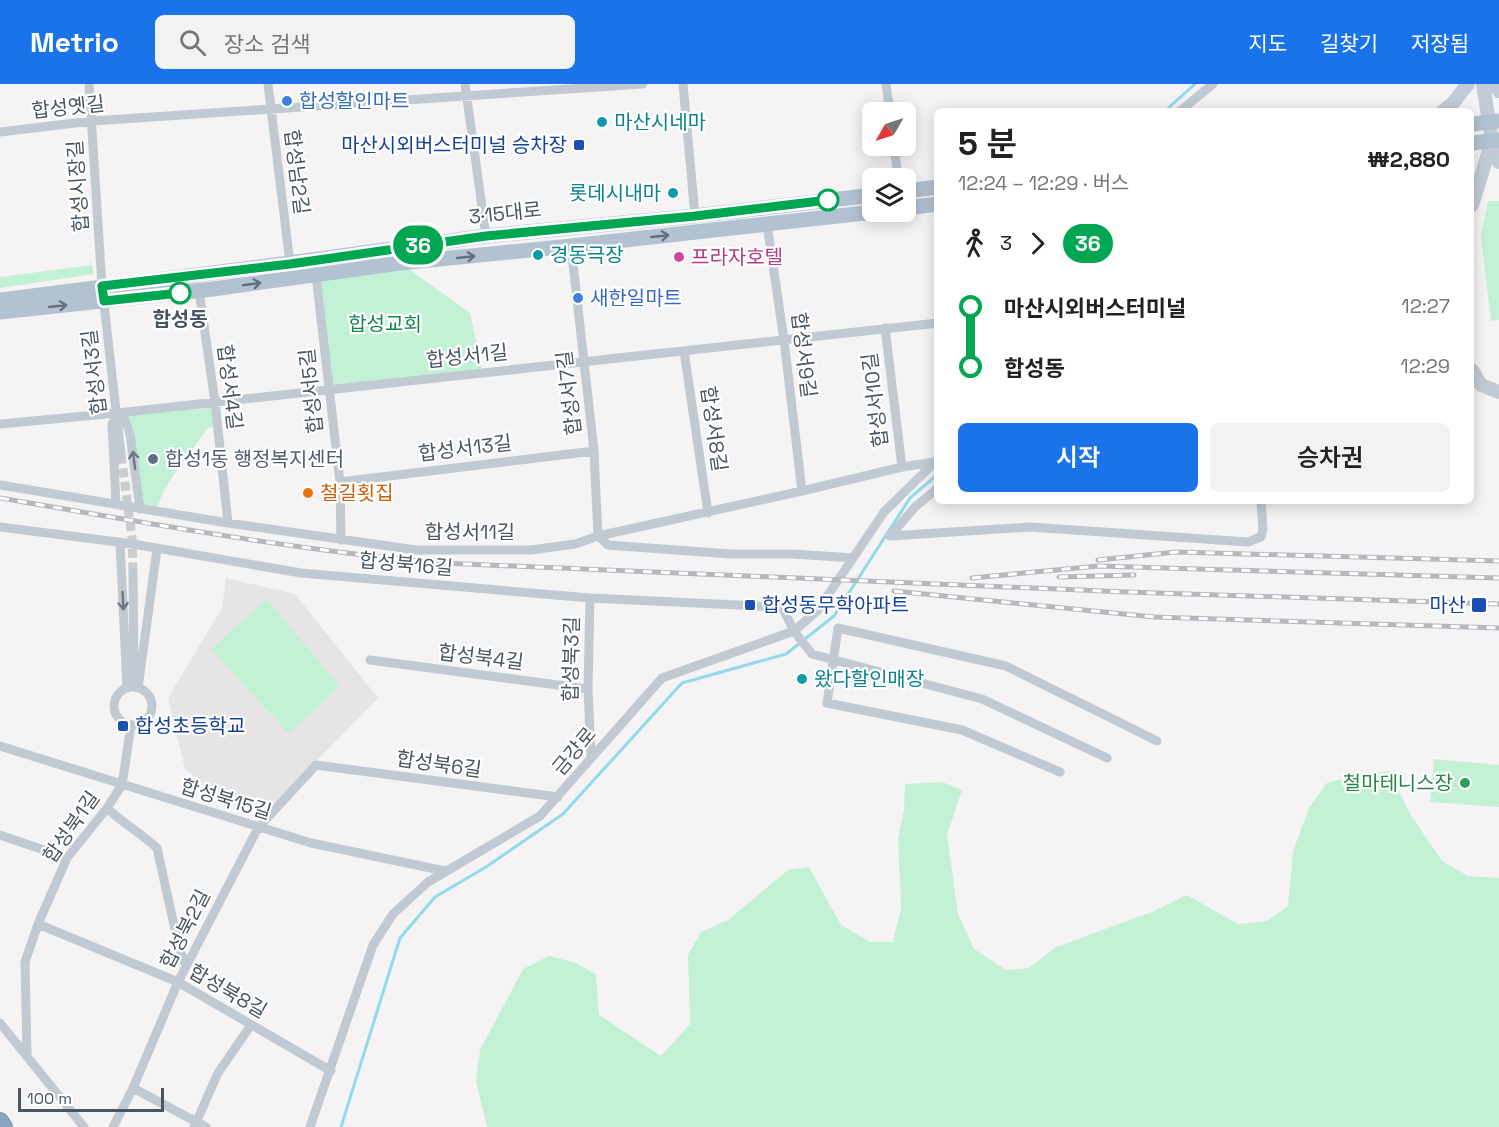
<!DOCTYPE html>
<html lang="ko">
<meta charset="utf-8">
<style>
:root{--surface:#fff;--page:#f2f2f2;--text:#222;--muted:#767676;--accent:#1a73e8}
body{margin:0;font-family:"Space Grotesk","Noto Sans KR",sans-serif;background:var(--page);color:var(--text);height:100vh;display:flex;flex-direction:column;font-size:22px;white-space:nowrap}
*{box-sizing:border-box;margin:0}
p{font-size:20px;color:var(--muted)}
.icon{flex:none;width:33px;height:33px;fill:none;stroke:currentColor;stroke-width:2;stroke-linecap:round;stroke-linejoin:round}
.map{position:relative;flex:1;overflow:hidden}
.panel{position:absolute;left:934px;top:24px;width:540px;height:396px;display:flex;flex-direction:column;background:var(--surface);border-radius:9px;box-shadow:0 3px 15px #0003}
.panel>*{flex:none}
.badge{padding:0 12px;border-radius:20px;font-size:21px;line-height:39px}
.needle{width:39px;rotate:231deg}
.buttons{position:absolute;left:862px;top:18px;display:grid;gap:12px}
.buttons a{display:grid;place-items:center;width:54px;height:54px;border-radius:9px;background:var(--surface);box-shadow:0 3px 15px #0003;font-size:30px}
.scale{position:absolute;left:18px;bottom:15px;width:146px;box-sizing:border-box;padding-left:6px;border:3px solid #4a5661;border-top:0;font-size:16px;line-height:21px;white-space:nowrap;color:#4a5661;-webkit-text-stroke:4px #fff;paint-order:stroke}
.map>.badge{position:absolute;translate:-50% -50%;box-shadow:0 0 0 3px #fff}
.legs{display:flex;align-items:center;gap:9px;height:66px;padding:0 24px;font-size:20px}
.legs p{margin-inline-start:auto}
.head{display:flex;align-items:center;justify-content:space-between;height:102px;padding:0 24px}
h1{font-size:33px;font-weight:600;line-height:45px}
.primary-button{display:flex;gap:12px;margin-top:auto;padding:12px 24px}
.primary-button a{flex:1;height:69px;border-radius:9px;background:var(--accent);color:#fff;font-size:24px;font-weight:600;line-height:69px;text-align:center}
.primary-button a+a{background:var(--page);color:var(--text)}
ul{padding:0 24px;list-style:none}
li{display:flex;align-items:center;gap:21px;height:60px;font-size:22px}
li i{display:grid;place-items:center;width:9px;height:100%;margin:0 8px;background:currentColor}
li i::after{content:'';width:15px;height:15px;margin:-8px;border:4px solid;border-radius:50%;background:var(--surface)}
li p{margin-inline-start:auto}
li:first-child i{background:linear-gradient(#0000 50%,currentColor 0)}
li:last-child i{background:linear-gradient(currentColor 50%,#0000 0)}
header{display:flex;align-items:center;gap:36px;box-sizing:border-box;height:84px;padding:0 30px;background:var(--accent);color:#fff}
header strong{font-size:28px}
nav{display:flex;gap:33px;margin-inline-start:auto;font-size:21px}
.search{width:420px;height:54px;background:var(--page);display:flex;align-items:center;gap:15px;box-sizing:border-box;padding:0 21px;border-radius:9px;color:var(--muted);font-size:22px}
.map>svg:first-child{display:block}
.education{fill:#e6e4e5}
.green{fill:#c3f1d5}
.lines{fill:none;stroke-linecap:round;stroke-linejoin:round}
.stream{stroke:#90daee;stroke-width:3}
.minor-tunnel{stroke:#caccce;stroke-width:9;stroke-dasharray:9 4.5;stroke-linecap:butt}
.motorway-casing{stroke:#7690ad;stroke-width:18}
.minor{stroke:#c1cad2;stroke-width:9}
.secondary{stroke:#c1cbd6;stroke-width:14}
.primary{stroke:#b3c2d1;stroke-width:15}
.motorway{stroke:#8ba5c1;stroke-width:16}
.rail-casing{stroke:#b5b8bd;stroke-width:5}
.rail{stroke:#fff;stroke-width:3;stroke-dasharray:9;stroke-linecap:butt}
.oneway{stroke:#64717d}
.oneway2{stroke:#6e7983}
.line-1-casing{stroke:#fff;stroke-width:14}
.line-1{stroke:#00a651;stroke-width:9}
.shop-dot{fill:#3f7fe0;stroke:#fff;stroke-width:2}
.culture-dot{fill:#0f9aa8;stroke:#fff;stroke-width:2}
.transit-dot{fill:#1a4fb4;stroke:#fff;stroke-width:2}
.stop-1-dot{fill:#fff;stroke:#00a651;stroke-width:3}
.hotel-dot{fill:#d1479c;stroke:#fff;stroke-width:2}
.service-dot{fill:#5c6f8a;stroke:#fff;stroke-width:2}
.food-dot{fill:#e8710a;stroke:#fff;stroke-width:2}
.leisure-dot{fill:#2e9e5b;stroke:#fff;stroke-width:2}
.labels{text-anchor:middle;stroke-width:4.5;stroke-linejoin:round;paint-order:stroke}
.shop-label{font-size:20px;fill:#366cbe;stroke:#fff;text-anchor:start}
.street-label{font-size:20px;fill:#4a5661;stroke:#fff}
.culture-label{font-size:20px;fill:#0d838f;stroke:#fff;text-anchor:start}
.transit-label{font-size:20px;fill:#164399;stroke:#fff;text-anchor:end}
.hotel-label{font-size:20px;fill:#b23c85;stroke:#fff;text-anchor:start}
.stop-label{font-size:20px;font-weight:bold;fill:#4a5661;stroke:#fff}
.park-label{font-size:20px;fill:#17864f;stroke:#fff}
.service-label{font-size:20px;fill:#4e5e75;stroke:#fff;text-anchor:start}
.food-label{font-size:20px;fill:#c56008;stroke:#fff;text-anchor:start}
.leisure-label{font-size:20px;fill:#27864d;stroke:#fff;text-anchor:end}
</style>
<header>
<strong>Metrio</strong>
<div class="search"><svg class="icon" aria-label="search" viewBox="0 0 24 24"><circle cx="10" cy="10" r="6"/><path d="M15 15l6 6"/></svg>장소 검색</div>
<nav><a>지도</a><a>길찾기</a><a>저장됨</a></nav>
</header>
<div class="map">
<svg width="1499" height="1043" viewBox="0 0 1499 1043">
<rect width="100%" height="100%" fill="#f5f3f3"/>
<path class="education" d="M226 494 295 510 378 614 269 725 220 715 185 685 168 614 222 524Z"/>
<path class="green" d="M1488 117H1499V236L1491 237 1481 153Z
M400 179 470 229 483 288 329 305 316 191Z
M92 181 94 190 0 204V193Z
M215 318 217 342 208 344C196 361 158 406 158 425H140L130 350 117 330Z
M267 515 339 602 289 650 211 565Z
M1434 675 1499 681V723L1430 718Z
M1390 687 1410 730 1442 777 1468 792 1499 794V1043H487L476 997 480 966 523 885 549 872 576 879 596 890 599 931 661 972 690 940 688 871 701 848 728 836 788 786 809 783 841 841 870 858H893L901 824 898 754 904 726 905 700 942 698 962 706 947 751 958 830 974 865 1006 886 1029 884 1056 863 1152 828 1187 811 1238 840 1267 837 1288 822 1293 767 1309 724 1327 699 1366 689Z"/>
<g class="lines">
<path class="stream" d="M1165 27 1195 0
M341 1043 400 854 435 813 486 783 563 730 682 599 786 570 834 532 910 414 938 390"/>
<path class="minor-tunnel" d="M121 371 132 453 133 489"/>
<defs>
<path id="motorway" d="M0 1037 4 1043"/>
</defs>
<use href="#motorway" class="motorway-casing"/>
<path class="minor" d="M89 0 102 202 121 371
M268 0 290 179
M465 0 486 152
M683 0 695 132
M886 0 890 28
M1180 27 1213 0
M0 48 92 37 643 0
M894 62 898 94
M767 140 784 256 802 407
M571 162 594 367 598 452 608 461 730 470H793L853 474
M316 191 340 398 341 456
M199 207 215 318 228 439
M885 244 902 383
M684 267 708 429
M0 340 117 329 938 239
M340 398 594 367
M0 401 228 439 416 466H531L575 460 598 452 802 407 902 383 934 378
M116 420 112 340 117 334 125 336 130 350 140 425
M0 443 133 460 301 489 590 514 782 523 794 547 812 570 982 615 1107 674
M890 452 1030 443 1248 458 1261 453 1263 445 1261 417
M890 452 915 423 938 404
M120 458 127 604
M133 489 134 598
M590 514 588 605 591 673
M370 576 588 605
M114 622a19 19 0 1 1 38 0a19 19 0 1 1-38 0Z
M138 604 157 465
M0 662 311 759 445 787
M1060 688 962 646 827 619 838 544 1006 582 1157 657
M107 724C122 739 141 749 157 764L179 864 186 882
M0 751 67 774
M38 840 178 898 331 987
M0 939 84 1043
M27 970 25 878 38 840 67 774 107 724 122 701 131 641
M133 1004 206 1043
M113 1043 133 1004 178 898 258 744 316 681 558 713
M194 1043 218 989 251 941
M310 1043 373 861 393 830 428 798 540 732 662 594 794 547 818 526 884 428 938 375"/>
<path class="secondary" d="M1483 0 1492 57 1499 78
M1494 0 1499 7
M1443 27 1453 19 1468 0
M1472 121 1492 57
M1472 286 1481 301 1499 308"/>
<path class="primary" d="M1472 40 1499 37
M1472 59 1499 56
M906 107 938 103
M906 124 938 120
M0 216 290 179 486 152 695 132 873 111
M0 228 213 205 400 179 571 162 874 128"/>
<use href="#motorway" class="motorway"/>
<defs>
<path id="rail" d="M0 414C147 439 293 466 442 479L1127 508 1499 520
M1098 476 1176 468 1499 477
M1059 493 1134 491
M972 494 1098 482 1499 494
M894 507 1154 533 1499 544"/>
</defs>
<use href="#rail" class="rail-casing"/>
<use href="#rail" class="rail"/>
</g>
<defs><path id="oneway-shaft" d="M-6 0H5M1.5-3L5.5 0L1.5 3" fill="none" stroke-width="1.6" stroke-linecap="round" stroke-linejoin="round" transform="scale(1.5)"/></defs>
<g class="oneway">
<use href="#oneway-shaft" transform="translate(660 152) rotate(-6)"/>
<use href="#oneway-shaft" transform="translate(466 173) rotate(-6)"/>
<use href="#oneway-shaft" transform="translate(252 200) rotate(-8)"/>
<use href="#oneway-shaft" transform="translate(58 222) rotate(-6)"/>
</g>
<g class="oneway2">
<use href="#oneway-shaft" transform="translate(134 376) rotate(-97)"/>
<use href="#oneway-shaft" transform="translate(123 517) rotate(87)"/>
</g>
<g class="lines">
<defs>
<path id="line-1" d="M180 209 104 217 102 202 290 180 486 152 695 132 828 116"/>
</defs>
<use href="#line-1" class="line-1-casing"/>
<use href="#line-1" class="line-1"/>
</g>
<g class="shop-dot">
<circle cx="287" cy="17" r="6"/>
<circle cx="578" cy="214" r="6"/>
</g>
<g class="culture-dot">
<circle cx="602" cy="38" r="6"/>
<circle cx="673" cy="109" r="6"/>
<circle cx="538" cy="171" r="6"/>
<circle cx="802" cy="595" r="6"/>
</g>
<g class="transit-dot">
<rect x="573" y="55" width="12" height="12" rx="3"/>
<rect x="744" y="515" width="12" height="12" rx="3"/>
<rect x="1471" y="513" width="16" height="16" rx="3"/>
<rect x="117" y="636" width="12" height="12" rx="3"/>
</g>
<g class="stop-1-dot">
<circle cx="828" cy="116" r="10"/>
<circle cx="180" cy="209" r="10"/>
</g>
<circle class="hotel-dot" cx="679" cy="173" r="6"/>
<circle class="service-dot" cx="153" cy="375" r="6"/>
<circle class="food-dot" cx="308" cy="409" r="6"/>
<circle class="leisure-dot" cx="1465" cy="699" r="6"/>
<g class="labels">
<g class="shop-label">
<text x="299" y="24">합성할인마트</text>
<text x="590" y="221">새한일마트</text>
</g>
<g class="street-label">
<text transform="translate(68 23) rotate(-6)" y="7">합성옛길</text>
<text transform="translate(297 88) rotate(83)" y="7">합성남2길</text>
<text transform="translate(78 102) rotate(-94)" y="7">합성시장길</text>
<text transform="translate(505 129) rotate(-6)" y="7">3·15대로</text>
<text transform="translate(804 271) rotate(83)" y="7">합성서9길</text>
<text transform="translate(467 272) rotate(-6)" y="7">합성서1길</text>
<text transform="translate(94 288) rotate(-97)" y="7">합성서3길</text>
<text transform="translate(230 303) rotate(83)" y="7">합성서4길</text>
<text transform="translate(311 307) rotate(-96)" y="7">합성서5길</text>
<text transform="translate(569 309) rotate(-97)" y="7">합성서7길</text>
<text transform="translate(875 316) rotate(-97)" y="7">합성서10길</text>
<text transform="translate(714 345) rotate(82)" y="7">합성서8길</text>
<text transform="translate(465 364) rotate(-7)" y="7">합성서13길</text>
<text x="470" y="455">합성서11길</text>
<text transform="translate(406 480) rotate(5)" y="7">합성북16길</text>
<text transform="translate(481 573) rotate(7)" y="7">합성북4길</text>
<text transform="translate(571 575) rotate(-89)" y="7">합성북3길</text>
<text transform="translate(574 667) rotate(-50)" y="7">금강로</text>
<text transform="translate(439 680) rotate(8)" y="7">합성북6길</text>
<text transform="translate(226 715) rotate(17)" y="7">합성북15길</text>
<text transform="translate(71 743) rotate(-55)" y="7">합성북1길</text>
<text transform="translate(185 845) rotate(-63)" y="7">합성북2길</text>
<text transform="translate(228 907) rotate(30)" y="7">합성북8길</text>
</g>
<g class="culture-label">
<text x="614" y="45">마산시네마</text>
<text x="661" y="116" text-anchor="end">롯데시내마</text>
<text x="550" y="178">경동극장</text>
<text x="814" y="602">왔다할인매장</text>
</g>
<g class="transit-label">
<text x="567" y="68">마산시외버스터미널 승차장</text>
<text x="762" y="528" text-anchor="start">합성동무학아파트</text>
<text x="1466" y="528">마산</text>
<text x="135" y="649" text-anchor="start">합성초등학교</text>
</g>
<g class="hotel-label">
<text x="691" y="180">프라자호텔</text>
</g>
<g class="stop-label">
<text x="180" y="242">합성동</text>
</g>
<g class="park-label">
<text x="385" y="247">합성교회</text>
</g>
<g class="service-label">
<text x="165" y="382">합성1동 행정복지센터</text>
</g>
<g class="food-label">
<text x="320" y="416">철길횟집</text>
</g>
<g class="leisure-label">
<text x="1453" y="706">철마테니스장</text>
</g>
</g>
</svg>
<div class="buttons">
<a><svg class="needle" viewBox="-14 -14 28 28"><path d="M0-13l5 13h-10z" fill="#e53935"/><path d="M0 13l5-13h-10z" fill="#767676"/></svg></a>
<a><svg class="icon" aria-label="layers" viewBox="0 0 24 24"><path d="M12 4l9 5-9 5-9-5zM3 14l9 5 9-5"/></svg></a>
</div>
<div class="scale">100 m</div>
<b class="badge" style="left:418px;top:161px;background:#00a651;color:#fff">36</b>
<section class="panel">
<div class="head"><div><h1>5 분</h1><p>12:24 – 12:29 · 버스</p></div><b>₩2,880</b></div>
<div class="legs"><svg class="icon" aria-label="walk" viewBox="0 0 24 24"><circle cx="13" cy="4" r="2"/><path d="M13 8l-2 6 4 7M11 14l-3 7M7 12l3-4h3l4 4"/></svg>3<svg class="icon" aria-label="forward" viewBox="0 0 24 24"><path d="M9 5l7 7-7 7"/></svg><b class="badge" style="background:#00a651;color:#fff">36</b></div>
<ul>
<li><i style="color:#00a651"></i><b>마산시외버스터미널</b><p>12:27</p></li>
<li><i style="color:#00a651"></i><b>합성동</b><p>12:29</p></li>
</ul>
<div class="primary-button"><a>시작</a><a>승차권</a></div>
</section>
</div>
